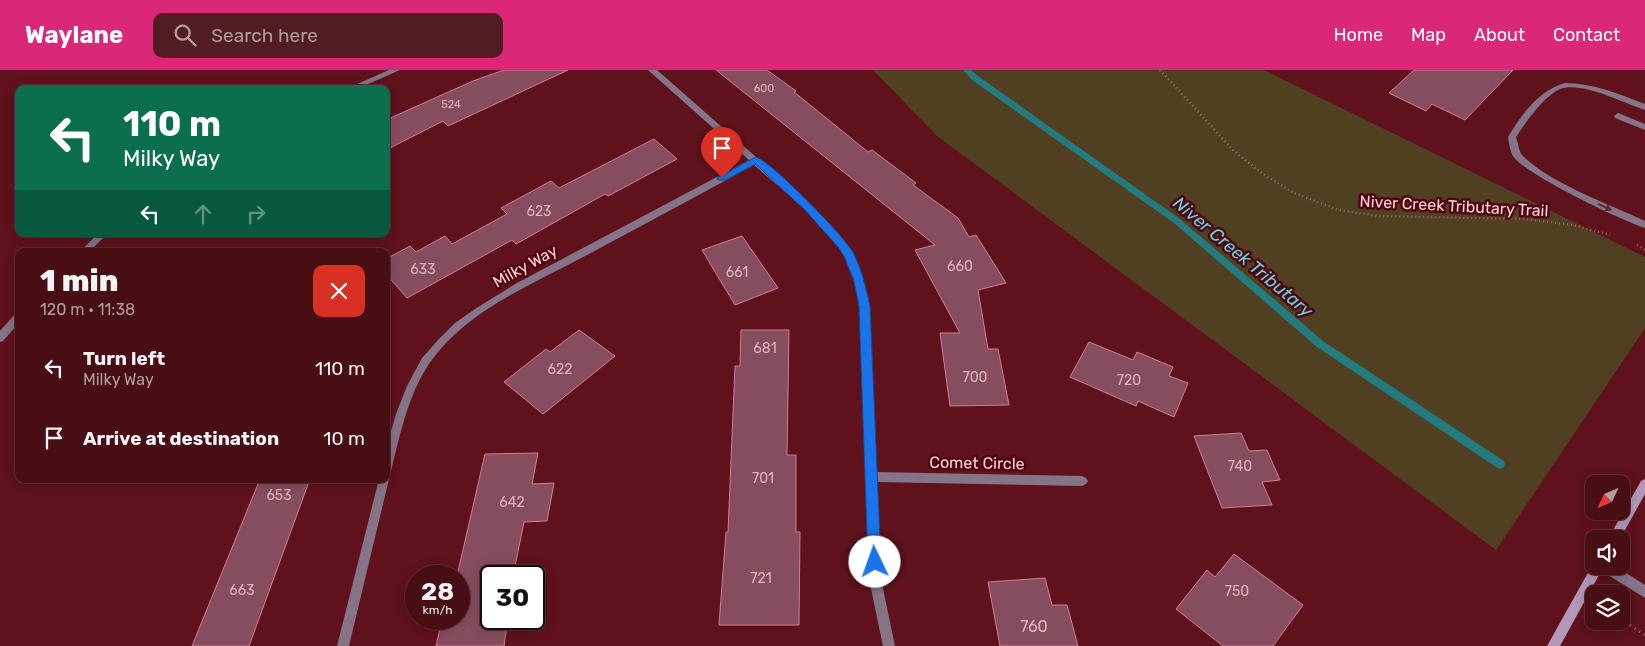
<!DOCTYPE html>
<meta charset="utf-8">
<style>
:root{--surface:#470e14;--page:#511c22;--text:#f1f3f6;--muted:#b09ca0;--line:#5f2e34;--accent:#db2777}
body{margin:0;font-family:Rubik,sans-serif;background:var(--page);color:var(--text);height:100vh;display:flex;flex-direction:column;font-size:19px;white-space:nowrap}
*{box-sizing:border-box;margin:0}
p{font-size:16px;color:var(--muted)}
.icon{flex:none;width:28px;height:28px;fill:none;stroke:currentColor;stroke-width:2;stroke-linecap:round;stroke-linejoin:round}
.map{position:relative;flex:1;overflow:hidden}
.side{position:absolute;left:15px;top:178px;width:375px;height:235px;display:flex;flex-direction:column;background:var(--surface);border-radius:10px;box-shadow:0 2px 12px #0003,0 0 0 1px var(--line)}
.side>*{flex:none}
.top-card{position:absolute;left:15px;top:15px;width:375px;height:152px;border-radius:10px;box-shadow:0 2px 12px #0003,0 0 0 1px var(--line);background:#0b6e4f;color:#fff;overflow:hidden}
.needle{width:32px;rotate:226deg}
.fabs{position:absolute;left:1585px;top:405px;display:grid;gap:10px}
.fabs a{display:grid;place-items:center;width:45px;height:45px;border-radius:10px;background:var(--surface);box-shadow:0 2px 12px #0003,0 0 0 1px var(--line);font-size:25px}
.speed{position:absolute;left:405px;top:495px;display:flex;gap:10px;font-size:25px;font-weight:700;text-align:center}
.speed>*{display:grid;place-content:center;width:65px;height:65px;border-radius:50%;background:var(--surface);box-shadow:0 2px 12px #0003,0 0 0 1px var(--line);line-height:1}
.speed small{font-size:12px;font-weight:400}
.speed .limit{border:2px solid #111;border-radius:8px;background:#fff;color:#111}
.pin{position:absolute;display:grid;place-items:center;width:42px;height:42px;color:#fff;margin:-51px -21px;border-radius:50% 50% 50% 0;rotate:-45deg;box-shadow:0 0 5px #0007}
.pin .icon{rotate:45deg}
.me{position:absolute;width:55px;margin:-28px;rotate:357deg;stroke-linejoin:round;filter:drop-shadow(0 0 4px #0008)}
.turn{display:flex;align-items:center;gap:18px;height:105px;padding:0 25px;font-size:22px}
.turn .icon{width:65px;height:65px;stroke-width:2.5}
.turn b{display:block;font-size:35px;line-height:42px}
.lanes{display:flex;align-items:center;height:48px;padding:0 25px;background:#0003;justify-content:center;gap:25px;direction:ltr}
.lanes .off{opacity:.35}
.round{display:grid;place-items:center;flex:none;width:52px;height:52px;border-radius:10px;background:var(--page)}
.summary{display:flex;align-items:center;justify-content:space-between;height:85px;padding:0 25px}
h1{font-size:30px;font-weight:800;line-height:38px}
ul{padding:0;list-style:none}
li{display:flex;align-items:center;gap:15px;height:70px;padding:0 25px}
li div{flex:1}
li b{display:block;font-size:19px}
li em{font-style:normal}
header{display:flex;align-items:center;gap:30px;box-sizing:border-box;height:70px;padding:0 25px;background:var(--accent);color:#fff}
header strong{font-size:24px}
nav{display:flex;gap:28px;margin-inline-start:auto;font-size:18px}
.search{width:350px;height:45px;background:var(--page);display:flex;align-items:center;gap:12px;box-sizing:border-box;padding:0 18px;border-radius:10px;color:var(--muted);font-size:19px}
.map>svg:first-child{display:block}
</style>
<header>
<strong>Waylane</strong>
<div class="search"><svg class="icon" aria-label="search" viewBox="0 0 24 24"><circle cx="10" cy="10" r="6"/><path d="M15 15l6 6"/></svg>Search here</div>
<nav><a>Home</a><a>Map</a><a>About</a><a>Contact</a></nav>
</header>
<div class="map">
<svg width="1645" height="576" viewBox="0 0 1645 576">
<rect width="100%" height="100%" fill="#5f121b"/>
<path fill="#503f20" d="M 873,0 L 1264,0 L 1645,187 L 1645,258 L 1496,480 L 937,66 Z"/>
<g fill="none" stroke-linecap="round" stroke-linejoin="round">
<path fill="#237b80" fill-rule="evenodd" d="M 963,0 L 971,0 L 978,6 L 1180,149 L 1323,271 L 1504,391 L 1505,394 L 1504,397 L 1500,399 L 1496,397 L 1317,277 L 1174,153 L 972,10 Z"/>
</g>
<path fill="#864d5f" stroke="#d17d97" d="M 504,0 L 568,0 L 448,56 L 443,51 L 386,80 L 386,50 L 473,11 Z
M 716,0 L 767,0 L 796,21 L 794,22 L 868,82 L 872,80 L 916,113 L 913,115 L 958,148 L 969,167 L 976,165 L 1006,213 L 978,220 L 988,279 L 998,279 L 1009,335 L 950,336 L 940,263 L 960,263 L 915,180 L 935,175 Z
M 1414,0 L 1513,0 L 1465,50 L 1432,34 L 1426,41 L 1389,23 Z
M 654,69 L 677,89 L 608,126 L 605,124 L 516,174 L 512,170 L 407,228 L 386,204 L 386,189 L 410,176 L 416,182 L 445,166 L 452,174 L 507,144 L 501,138 L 551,111 L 559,118 Z
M 742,166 L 778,218 L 735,235 L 702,180 Z
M 579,260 L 615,286 L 543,344 L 504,312 L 546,279 L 550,282 Z
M 741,260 L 789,260 L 787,385 L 796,385 L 796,462 L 800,462 L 799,555 L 719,555 L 726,462 L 728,462 L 735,296 L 740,296 Z
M 1089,272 L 1133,290 L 1137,282 L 1173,297 L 1169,306 L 1188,313 L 1174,347 L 1138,331 L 1136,336 L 1070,307 Z
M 1241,363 L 1249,381 L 1267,380 L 1280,410 L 1262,412 L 1272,435 L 1222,438 L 1194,366 Z
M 538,383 L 532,414 L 554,413 L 547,451 L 524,452 L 513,506 L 515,506 L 491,506 L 491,549 L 508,549 L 504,576 L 436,576 L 442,549 L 459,549 L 459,506 L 457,506 L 485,384 Z
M 260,409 L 310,409 L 249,576 L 192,576 Z
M 1234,484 L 1303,535 L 1273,576 L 1223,576 L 1176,539 L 1207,500 L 1215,507 Z
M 1045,508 L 1052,535 L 1067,535 L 1078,576 L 1000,576 L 988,512 Z"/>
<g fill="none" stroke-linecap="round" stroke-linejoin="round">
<path stroke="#a5696e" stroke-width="2.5" stroke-dasharray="1 3" stroke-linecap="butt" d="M 1160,0 L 1234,81 L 1263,104 L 1294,123 L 1339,140 L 1378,146 L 1526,149 L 1573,155 L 1610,165
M 1637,175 L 1645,180"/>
<path stroke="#a5696e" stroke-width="3" stroke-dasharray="1 4.5" stroke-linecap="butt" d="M 1621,549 L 1645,565"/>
<path fill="#857488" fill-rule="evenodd" d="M 1565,13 C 1593,13 1619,24 1645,34 L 1645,40 C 1623,33 1582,11 1560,19 C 1544,26 1525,53 1516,67 C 1518,73 1519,81 1522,85 C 1547,112 1611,135 1645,151 L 1645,158 C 1622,151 1524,104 1513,86 C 1510,81 1509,73 1508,67 C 1521,45 1539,20 1565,13 Z
M 1618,43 L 1645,54 L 1645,60 L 1615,48 L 1614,46 Z
M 1598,496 L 1615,496 L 1645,515 L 1645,528 L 1600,500 Z"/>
<path fill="#857488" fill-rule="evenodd" d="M 389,0 L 400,0 L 357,19 L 346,19 Z
M 648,0 L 657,0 C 695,33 734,68 771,100 C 799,125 832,150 852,182 C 862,198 866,217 869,236 L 876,402 L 1082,406 L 1086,408 L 1088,411 L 1086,414 L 1082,416 L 877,412 L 881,509 L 895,576 L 883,576 L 869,509 L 859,236 L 855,211 L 845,186 L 839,176 L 806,140 L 754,95 C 699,125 643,155 587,185 C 531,215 467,240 429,294 C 408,325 400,365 391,401 L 387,405 L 389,409 L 349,576 L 337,576 L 379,409 L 386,409 L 386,378 L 396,344 L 407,316 L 422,288 L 438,270 L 455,253 L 475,239 L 517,213 L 749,90 Z
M 98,164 L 107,164 L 90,181 L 80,181 Z
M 19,242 L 19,253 L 3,271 L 0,272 L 0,261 L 16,243 Z"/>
<path fill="#b398b9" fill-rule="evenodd" d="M 1645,409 L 1645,424 L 1620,469 L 1608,469 L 1641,411 Z
M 1594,492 L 1594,496 L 1604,496 L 1560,576 L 1547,576 Z"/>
</g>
<defs><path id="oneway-solid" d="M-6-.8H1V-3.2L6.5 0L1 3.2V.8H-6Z" transform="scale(1.25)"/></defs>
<use fill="#612535" href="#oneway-solid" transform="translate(1605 137) rotate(25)"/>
<path fill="#1a73e8" stroke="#114b97" d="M 756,87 C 772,92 845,167 854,184 C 862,201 866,218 870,236 L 881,492 L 879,496 L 875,498 L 870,496 L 868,492 L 859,236 L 854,211 L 844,186 L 838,177 L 805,140 L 755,94 L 725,110 L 718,110 L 717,108 Z"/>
<g text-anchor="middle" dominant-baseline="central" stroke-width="5" stroke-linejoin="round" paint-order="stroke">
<g font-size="11" fill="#dfb4b8">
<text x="764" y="18">600</text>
<text x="451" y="34">524</text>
</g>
<g font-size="14" fill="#dfb4b8">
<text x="539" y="141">623</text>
<text x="960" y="196">660</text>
<text x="423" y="199">633</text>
<text x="737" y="202">661</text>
<text x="765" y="278">681</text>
<text x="560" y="299">622</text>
<text x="975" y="307">700</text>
<text x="1129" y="310">720</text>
<text x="1240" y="396">740</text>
<text x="763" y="408">701</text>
<text x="279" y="425">653</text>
<text x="512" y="432">642</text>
<text x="761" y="508">721</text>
<text x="242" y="520">663</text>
<text x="1237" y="521">750</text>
</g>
<g font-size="16" fill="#fdd6d5" stroke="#520311">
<text transform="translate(1454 136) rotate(3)">Niver Creek Tributary Trail</text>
<text transform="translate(525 196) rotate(-29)">Milky Way</text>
<text transform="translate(977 393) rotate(1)">Comet Circle</text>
</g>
<g font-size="16" fill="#dfb4b8">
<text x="1034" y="556">760</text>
</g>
<g font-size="18" font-style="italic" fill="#5cd9e0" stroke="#520311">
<text transform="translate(1243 187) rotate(40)">Niver Creek Tributary</text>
</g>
</g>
</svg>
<div class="fabs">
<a><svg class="needle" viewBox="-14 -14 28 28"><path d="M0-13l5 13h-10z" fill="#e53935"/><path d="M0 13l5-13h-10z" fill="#b09ca0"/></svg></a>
<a><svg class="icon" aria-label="sound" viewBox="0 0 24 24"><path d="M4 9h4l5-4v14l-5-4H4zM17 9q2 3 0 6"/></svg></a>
<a><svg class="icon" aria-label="layers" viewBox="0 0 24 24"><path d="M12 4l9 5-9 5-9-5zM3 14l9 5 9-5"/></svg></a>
</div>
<div class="speed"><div>28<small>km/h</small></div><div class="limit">30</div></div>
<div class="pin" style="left:722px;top:108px;background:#d93025"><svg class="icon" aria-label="arrive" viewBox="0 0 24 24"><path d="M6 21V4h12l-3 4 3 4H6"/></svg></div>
<svg class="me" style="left:875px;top:492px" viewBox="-20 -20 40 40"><circle r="19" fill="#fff"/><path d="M0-13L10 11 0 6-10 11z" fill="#1a73e8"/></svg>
<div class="top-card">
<div class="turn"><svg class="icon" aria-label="left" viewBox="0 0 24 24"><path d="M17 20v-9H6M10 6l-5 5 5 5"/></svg><div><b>110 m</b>Milky Way</div></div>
<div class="lanes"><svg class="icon" aria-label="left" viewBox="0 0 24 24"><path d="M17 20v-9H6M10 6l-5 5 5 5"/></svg><svg class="icon off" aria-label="ahead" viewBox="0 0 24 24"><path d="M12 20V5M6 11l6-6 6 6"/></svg><svg class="icon off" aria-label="right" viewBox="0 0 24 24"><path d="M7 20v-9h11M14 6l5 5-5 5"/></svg></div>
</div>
<section class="side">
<div class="summary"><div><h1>1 min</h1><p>120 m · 11:38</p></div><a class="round" style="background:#d93025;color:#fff"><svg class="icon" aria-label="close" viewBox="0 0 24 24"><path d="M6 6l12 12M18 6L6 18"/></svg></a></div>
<ul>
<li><svg class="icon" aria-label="left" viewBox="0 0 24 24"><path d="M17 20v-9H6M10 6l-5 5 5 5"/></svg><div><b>Turn left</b><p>Milky Way</p></div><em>110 m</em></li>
<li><svg class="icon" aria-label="arrive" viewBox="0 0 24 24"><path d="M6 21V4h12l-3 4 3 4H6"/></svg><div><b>Arrive at destination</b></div><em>10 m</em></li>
</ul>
</section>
</div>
